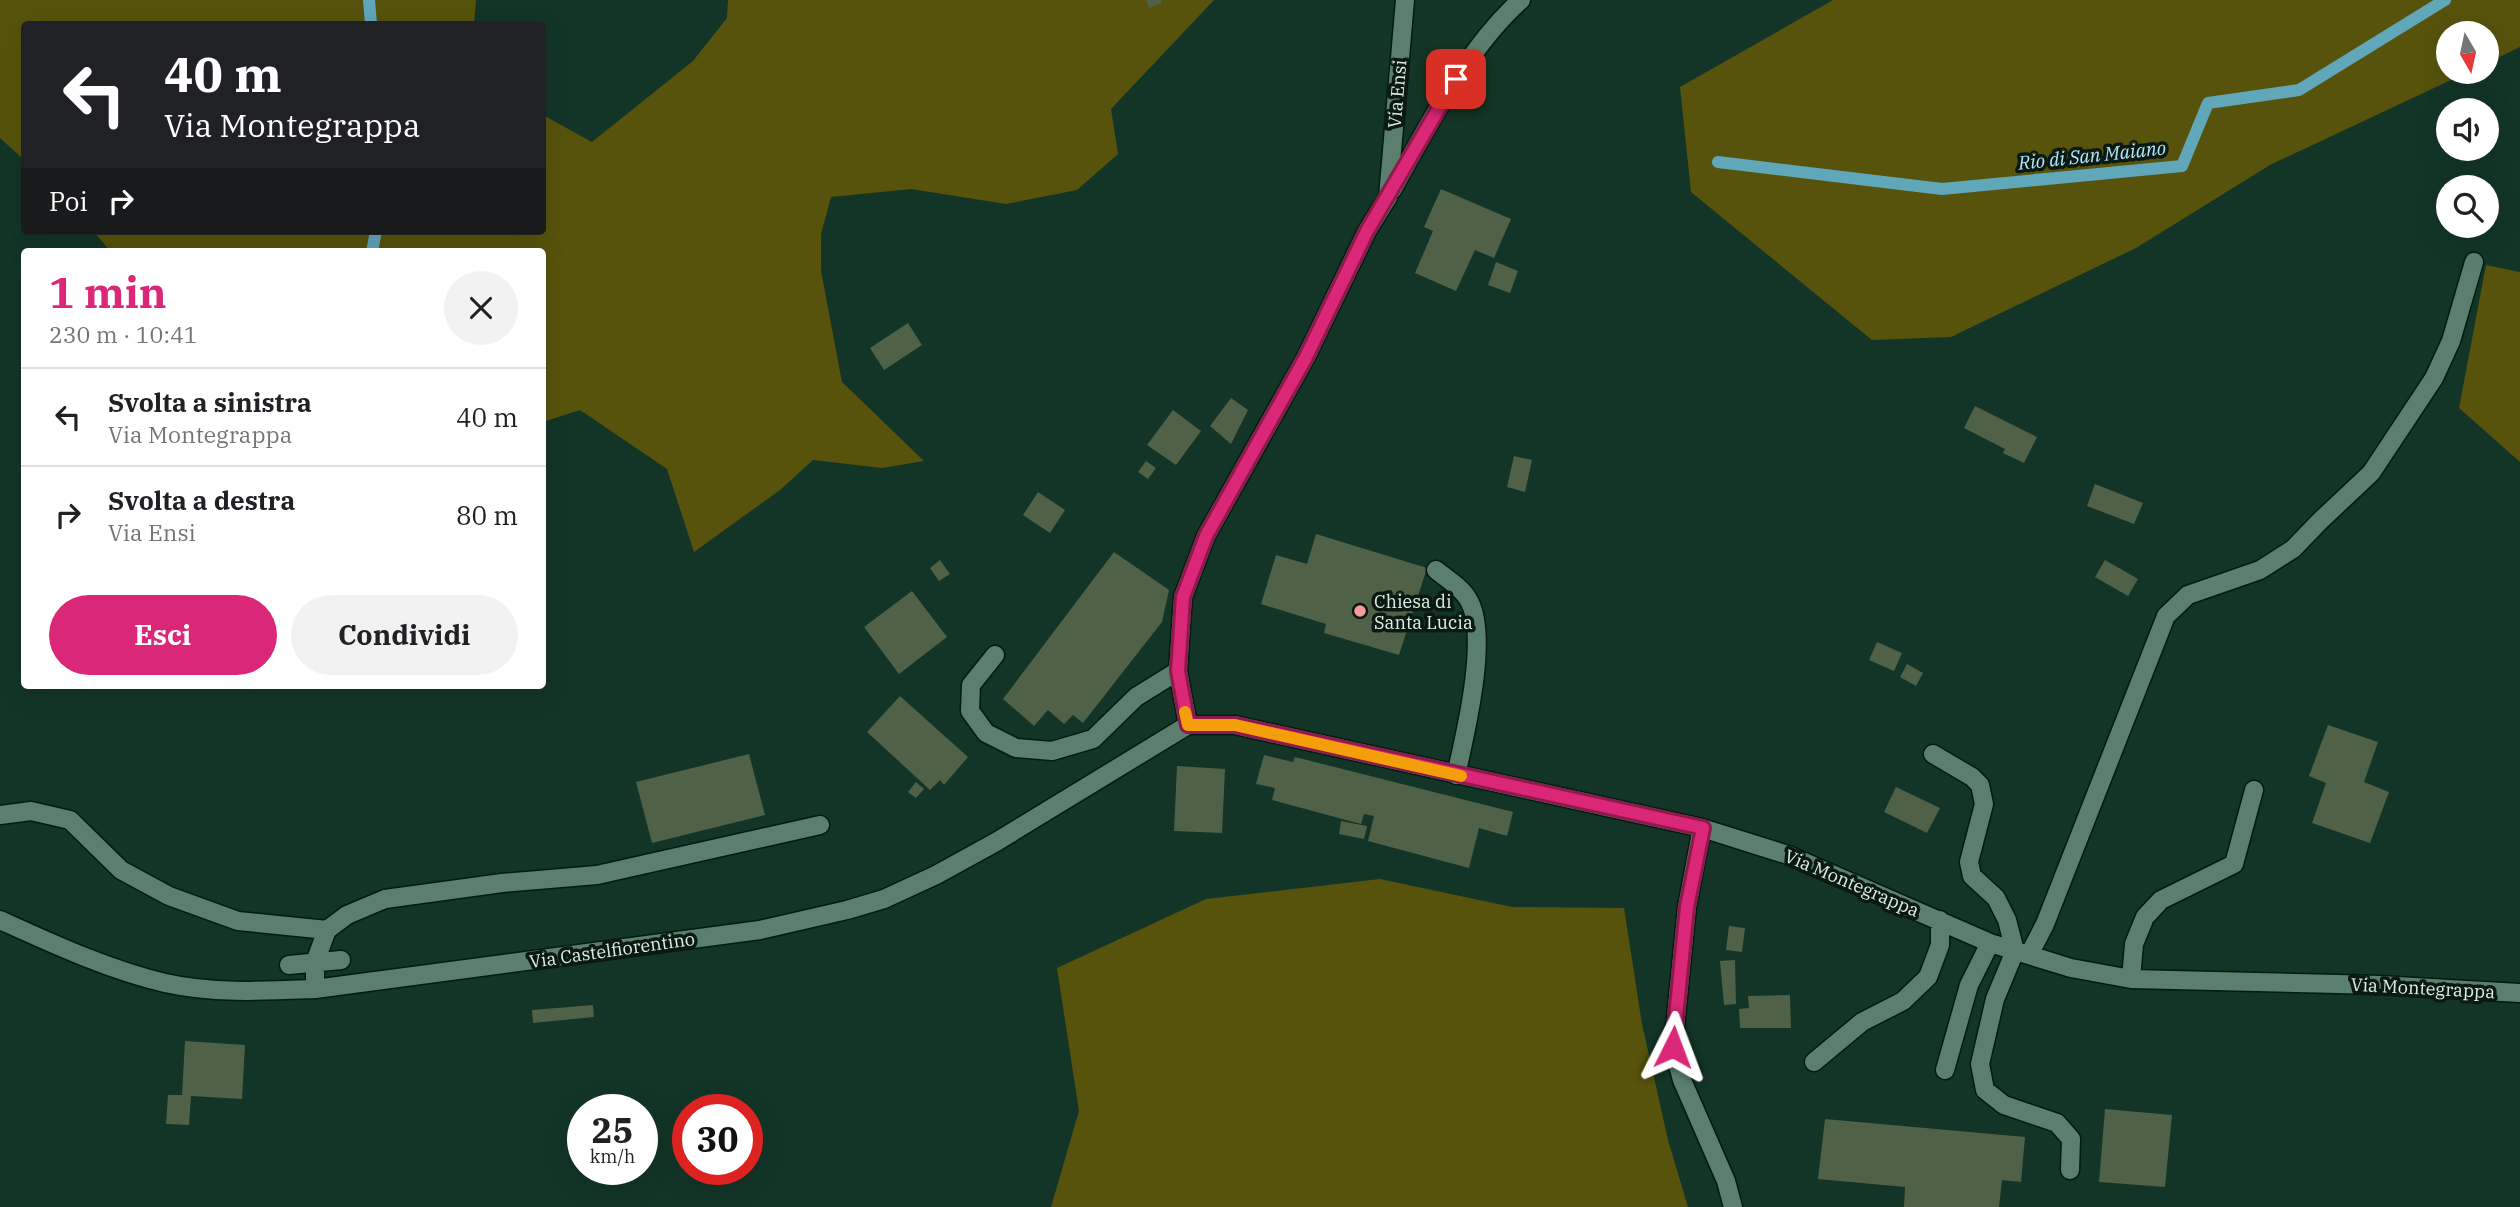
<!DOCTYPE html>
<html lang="it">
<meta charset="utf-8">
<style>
:root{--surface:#fff;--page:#f2f2f2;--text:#202124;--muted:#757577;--line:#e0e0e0;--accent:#db2777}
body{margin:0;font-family:"IBM Plex Serif",serif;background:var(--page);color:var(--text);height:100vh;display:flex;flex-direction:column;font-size:26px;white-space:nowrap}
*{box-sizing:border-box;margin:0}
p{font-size:23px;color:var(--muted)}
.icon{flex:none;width:38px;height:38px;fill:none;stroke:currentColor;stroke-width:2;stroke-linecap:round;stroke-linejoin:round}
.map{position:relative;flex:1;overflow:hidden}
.details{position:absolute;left:21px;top:248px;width:525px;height:441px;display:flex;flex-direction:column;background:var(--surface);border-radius:7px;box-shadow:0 7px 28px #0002}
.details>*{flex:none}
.banner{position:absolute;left:21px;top:21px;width:525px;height:214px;border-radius:7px;box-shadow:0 7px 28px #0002;background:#202124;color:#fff;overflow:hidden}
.needle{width:46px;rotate:171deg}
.tools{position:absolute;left:2436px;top:21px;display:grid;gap:14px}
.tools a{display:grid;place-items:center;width:63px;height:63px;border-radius:50%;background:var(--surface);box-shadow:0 7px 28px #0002;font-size:35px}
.speed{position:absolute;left:567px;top:1094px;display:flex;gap:14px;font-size:35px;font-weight:700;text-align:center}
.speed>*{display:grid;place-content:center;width:91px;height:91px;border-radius:50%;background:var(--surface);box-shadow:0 7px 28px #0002;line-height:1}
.speed small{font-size:18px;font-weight:400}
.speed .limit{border:10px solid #d22;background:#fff;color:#111}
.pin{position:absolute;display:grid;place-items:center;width:60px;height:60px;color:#fff;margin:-30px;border-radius:14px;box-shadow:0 4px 10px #0006}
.me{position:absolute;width:77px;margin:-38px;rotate:3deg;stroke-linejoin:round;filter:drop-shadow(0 0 5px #0008)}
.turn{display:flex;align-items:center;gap:24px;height:147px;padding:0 28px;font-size:32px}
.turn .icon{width:91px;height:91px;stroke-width:2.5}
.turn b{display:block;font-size:49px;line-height:60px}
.then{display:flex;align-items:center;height:66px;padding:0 28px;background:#0003;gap:14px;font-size:26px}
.round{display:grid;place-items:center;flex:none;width:74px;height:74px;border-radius:37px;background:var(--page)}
.summary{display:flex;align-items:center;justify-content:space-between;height:119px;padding:0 28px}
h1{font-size:42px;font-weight:700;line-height:52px;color:var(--accent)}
.action{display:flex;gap:14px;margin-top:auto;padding:14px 28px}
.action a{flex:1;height:80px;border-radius:42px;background:var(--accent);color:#fff;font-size:28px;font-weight:700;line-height:80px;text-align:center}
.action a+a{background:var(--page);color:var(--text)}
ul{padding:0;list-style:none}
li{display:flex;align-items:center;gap:21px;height:98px;padding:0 28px;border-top:2px solid var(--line)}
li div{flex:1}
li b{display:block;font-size:26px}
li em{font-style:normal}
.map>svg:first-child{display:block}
</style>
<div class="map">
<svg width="2520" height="1207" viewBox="0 0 2520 1207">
<rect width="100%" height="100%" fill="#123527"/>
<path fill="#57530d" d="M 0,0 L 476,0 L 474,24 L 24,24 L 24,160 L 0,138 Z
M 728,0 L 1214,0 L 1111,109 L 1118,154 L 1077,190 L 1006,204 L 911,189 L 831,197 L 821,234 L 821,271 L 842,382 L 924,461 L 882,468 L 813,460 L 780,490 L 694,552 L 667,469 L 580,410 L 543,422 L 542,252 L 111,252 L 93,231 L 542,231 L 543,115 L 592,142 L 693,61 L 727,18 Z
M 1833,0 L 2520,0 L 2520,47 L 2487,63 L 2487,33 L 2448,33 L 2448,72 L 2468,72 L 2270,165 L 2136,248 L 1951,337 L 1872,340 L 1691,192 L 1680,87 Z
M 2486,265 L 2520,272 L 2520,462 L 2459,408 Z
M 1380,879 L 1512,907 L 1624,908 L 1642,1024 L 1668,1140 L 1688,1207 L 1051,1207 L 1079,1111 L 1057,968 L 1206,899 Z"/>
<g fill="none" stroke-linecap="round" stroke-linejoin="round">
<path stroke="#60a7b9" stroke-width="12" d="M 369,0 L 371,24
M 1718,162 L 1942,189 L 2182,166 L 2208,103 L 2299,90 L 2445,0
M 372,252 L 376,231"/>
</g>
<path fill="#4f6146" d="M 1146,0 L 1161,0 L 1162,3 L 1149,8 Z
M 1441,189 L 1511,219 L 1494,258 L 1475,250 L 1456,291 L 1415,273 L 1433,231 L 1424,227 Z
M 1496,262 L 1518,271 L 1510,293 L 1488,285 Z
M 908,323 L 922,345 L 884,370 L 870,348 Z
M 1231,398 L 1248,410 L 1231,444 L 1210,426 Z
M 1975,406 L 2037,437 L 2024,463 L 2003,453 L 2005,449 L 1964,428 Z
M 1173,410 L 1201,431 L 1176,465 L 1147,445 Z
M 1514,456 L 1532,460 L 1525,492 L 1507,487 Z
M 1146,461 L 1156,468 L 1148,479 L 1138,472 Z
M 2095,484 L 2143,503 L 2134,524 L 2087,506 Z
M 1038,492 L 1065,510 L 1050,533 L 1023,515 Z
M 1316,534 L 1427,568 L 1399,655 L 1324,633 L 1326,624 L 1261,604 L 1276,555 L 1307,564 Z
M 1114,552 L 1169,590 L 1162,622 L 1083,723 L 1073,715 L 1064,724 L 1048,710 L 1034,726 L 1003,699 Z
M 940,560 L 950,574 L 939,581 L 930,568 Z
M 2105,560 L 2138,579 L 2128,596 L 2095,577 Z
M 912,591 L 947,637 L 899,674 L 864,627 Z
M 1877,642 L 1902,653 L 1894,671 L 1869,660 Z
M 1907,664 L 1923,673 L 1916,686 L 1900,677 Z
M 900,696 L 968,757 L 944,785 L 940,780 L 930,790 L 867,732 Z
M 2328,725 L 2378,742 L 2364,782 L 2389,792 L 2370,843 L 2312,823 L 2326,783 L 2309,776 Z
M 749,754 L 765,815 L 652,843 L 636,782 Z
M 1264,755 L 1293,762 L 1295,757 L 1513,812 L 1507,836 L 1479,828 L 1469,868 L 1368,841 L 1374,816 L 1364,814 L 1361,824 L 1272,800 L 1275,788 L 1256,784 Z
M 1177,766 L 1225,769 L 1222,833 L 1174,831 Z
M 916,782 L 924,789 L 916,798 L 908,792 Z
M 1896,787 L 1940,808 L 1927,833 L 1884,812 Z
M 1341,821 L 1367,826 L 1364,839 L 1339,834 Z
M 1729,926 L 1745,928 L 1742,952 L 1726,950 Z
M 1735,960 L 1736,1004 L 1724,1005 L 1720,961 Z
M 1790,995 L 1791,1028 L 1740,1028 L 1739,1009 L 1749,1008 L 1748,996 Z
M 593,1005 L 594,1017 L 533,1023 L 532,1010 Z
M 185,1041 L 245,1045 L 242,1099 L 191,1096 L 189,1125 L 166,1124 L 168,1095 L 182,1095 Z
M 2105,1109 L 2172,1115 L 2165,1187 L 2099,1182 Z
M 1825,1119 L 2025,1137 L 2021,1182 L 2002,1180 L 1999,1207 L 1904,1207 L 1905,1187 L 1818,1179 Z"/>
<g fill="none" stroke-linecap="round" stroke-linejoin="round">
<g stroke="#021b11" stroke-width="21">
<path id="minor" d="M 1392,190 C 1428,127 1466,49 1521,0
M 1436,570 C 1446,578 1462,588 1468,599 C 1490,634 1465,735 1456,775
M 995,655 L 971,685 L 970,711 L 986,733 L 1016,748 L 1052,751 L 1093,739 L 1136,697 L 1178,671
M 1188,725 L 1235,725 L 1702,828 L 1788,855 L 1990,943 L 2071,968 L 2131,979 L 2379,985 L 2520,993
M 1188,725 L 1178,671 L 1183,597 L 1206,536 L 1306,357 L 1367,231 L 1388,197 L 1405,0
M 1933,754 L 1972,777 L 1980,785 L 1984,804 L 1969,862 L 1972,876 L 1996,898 L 2007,920 L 2015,951 L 1995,999 L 1980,1064 L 1985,1090 L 2004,1105 L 2057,1123 L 2071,1139 L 2070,1170
M 0,815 L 31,811 L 70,820 L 121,870 L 169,896 L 238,921 L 327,930
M 1702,828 L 1687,907 L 1673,1047 L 1682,1080 L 1726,1181 L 1733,1207
M 0,920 C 53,944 109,970 165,983 C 214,994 266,991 315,989 L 760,930 L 847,910 L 884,899 L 936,875 L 996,842 L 1188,725
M 2029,955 L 2045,924 L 2166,616 L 2188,595 L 2260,570 L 2293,549 L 2320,521 L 2371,473 L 2434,378 L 2451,341 L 2474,262
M 289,965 L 341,960
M 2131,979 L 2134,944 L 2145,917 L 2161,900 L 2234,864 L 2254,790
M 315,989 L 315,962 L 327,930 L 347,915 L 385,899 L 502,883 L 597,875 L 820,825
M 1814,1062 L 1862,1022 L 1903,1001 L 1928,977 L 1940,945 L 1940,920
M 1945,1070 L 1969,985 L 1990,943"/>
</g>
<use href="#minor" stroke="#5b7f6e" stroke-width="18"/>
</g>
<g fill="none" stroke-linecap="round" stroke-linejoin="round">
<g stroke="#8e194d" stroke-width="18">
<path id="route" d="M 1456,79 L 1367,231 L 1306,357 L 1206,536 L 1183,597 L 1178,671 L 1188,725 L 1235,725 L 1703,828 L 1687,907 L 1673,1047"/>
</g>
<use href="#route" stroke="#db2777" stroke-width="12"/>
<path stroke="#f59e0b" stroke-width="12" d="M 1185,712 L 1188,725 L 1235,725 L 1461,776"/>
</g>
<circle fill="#f59b9d" stroke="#0b1913" stroke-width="2.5" cx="1360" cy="611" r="7"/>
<g text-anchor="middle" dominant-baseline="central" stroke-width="7" stroke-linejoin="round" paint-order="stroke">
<g font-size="18" fill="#ddf0e6" stroke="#0b1913">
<text transform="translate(1397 94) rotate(-85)">Via Ensi</text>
<text transform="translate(1852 883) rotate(23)">Via Montegrappa</text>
<text transform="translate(612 950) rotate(-8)">Via Castelfiorentino</text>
<text transform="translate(2423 988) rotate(3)">Via Montegrappa</text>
</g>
<g font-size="18" fill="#ddf0e6" stroke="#0b1913" text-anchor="start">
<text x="1374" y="601">Chiesa di<tspan x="1374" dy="21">Santa Lucia</tspan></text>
</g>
<g font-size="19" font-style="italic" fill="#b4e9fd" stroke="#0b1913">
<text transform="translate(2092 155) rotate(-6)">Rio di San Maiano</text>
</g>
</g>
</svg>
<div class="tools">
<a><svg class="needle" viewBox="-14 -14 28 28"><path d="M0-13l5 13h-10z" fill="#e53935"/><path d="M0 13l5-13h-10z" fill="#757577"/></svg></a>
<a><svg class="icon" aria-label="sound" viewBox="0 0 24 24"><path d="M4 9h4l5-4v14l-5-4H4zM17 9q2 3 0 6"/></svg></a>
<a><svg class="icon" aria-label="search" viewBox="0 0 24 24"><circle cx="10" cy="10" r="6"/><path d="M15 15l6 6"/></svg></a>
</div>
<div class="speed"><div>25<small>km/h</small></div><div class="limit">30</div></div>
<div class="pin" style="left:1456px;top:79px;background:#d93025"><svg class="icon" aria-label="arrive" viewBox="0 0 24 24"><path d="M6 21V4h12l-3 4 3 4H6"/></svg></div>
<svg class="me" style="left:1673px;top:1047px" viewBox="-20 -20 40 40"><path d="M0-17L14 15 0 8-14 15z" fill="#db2777" stroke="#fff" stroke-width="4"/></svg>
<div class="banner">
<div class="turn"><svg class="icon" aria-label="left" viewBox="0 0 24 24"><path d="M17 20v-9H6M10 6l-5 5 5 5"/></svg><div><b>40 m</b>Via Montegrappa</div></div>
<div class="then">Poi<svg class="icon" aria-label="right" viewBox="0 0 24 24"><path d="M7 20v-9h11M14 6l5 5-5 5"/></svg></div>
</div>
<section class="details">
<div class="summary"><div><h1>1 min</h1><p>230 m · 10:41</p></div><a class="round"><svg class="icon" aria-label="close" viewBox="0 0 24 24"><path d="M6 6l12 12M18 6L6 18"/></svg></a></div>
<ul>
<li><svg class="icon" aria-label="left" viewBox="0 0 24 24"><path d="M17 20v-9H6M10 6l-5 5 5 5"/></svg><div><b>Svolta a sinistra</b><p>Via Montegrappa</p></div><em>40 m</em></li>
<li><svg class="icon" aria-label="right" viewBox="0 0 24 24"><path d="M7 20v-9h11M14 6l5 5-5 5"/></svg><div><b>Svolta a destra</b><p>Via Ensi</p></div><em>80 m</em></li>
</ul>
<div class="action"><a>Esci</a><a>Condividi</a></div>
</section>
</div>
